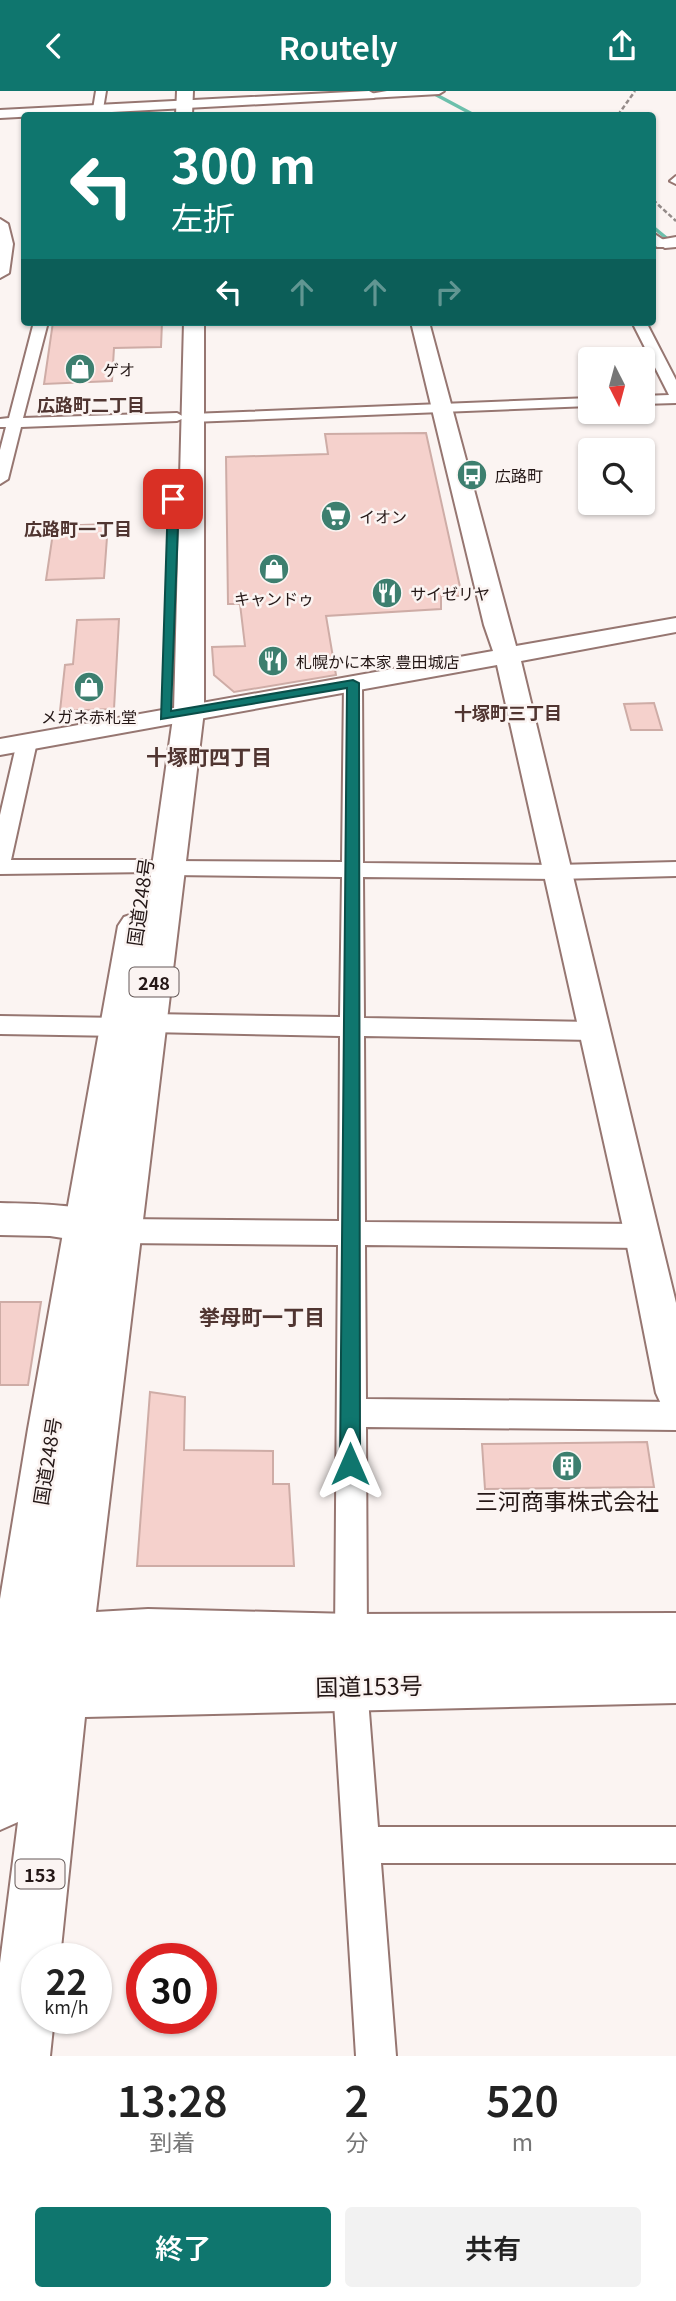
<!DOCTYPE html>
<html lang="ja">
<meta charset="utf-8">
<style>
:root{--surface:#fff;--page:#f2f2f2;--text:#222;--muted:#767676;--accent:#0f766e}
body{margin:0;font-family:Georgia,"Noto Sans JP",serif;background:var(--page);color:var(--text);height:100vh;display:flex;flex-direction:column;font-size:26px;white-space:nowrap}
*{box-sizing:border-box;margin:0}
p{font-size:23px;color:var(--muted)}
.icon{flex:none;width:38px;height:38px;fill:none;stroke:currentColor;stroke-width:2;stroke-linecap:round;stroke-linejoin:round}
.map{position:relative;height:1965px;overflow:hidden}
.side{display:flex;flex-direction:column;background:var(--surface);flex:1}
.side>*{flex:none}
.top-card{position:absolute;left:21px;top:21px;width:635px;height:214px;border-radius:7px;box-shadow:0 2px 5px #0004;background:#0f766e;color:#fff;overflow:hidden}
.needle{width:46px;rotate:174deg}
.controls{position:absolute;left:578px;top:256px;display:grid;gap:14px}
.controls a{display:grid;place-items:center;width:77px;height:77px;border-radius:7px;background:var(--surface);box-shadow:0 2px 5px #0004;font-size:35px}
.speed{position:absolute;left:21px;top:1852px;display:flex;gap:14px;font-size:35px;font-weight:700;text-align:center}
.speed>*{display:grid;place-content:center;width:91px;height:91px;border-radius:50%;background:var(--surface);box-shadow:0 2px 5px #0004;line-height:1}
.speed small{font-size:18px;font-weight:400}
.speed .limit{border:10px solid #d22;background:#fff;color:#111}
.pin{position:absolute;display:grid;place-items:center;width:60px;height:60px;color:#fff;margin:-30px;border-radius:14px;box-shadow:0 4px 10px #0006}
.me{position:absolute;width:77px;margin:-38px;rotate:0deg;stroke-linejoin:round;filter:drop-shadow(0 0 5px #0008)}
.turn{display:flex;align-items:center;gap:24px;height:147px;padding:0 35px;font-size:32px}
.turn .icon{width:91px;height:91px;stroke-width:2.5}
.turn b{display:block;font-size:49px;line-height:60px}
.lanes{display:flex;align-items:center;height:66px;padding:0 35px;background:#0003;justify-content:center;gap:35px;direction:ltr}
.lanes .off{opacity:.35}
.eta{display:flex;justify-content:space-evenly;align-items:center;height:119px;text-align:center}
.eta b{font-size:42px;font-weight:600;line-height:49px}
.button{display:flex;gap:14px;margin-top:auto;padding:14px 35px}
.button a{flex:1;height:80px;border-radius:7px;background:var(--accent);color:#fff;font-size:28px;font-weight:600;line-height:80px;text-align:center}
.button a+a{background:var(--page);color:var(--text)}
header{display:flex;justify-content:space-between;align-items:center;height:91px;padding:0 35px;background:var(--accent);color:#fff;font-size:32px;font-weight:600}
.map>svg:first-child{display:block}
</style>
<header><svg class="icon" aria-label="back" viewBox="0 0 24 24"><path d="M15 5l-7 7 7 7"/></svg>Routely<svg class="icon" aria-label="share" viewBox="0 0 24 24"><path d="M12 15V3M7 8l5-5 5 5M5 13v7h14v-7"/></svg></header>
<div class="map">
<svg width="676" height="1965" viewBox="0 0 676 1965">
<rect width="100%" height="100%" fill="#fbf4f2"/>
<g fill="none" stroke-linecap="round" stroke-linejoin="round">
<path stroke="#6cc0ac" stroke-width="3.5" d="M 429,0 L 474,24
M 653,136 L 676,155"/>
</g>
<path fill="#f5d1cc" stroke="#ceaca6" stroke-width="2" d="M 53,231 L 162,231 L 161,256 L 114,257 L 112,290 L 44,293 Z
M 426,342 L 462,505 L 441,505 L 441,518 L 326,525 L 336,584 L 234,601 L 214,584 L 212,556 L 245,555 L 240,513 L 228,513 L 226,366 L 328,363 L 325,343 Z
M 108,433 L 104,487 L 46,489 L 54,435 Z
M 119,528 L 114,618 L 60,620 L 65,574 L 73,573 L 77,529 Z
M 654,612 L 662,639 L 631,639 L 624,613 Z
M 0,1211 L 41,1211 L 28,1294 L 0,1294 Z
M 150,1301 L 185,1306 L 184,1359 L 273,1360 L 273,1393 L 289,1393 L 294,1475 L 137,1475 Z
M 647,1351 L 654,1396 L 485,1398 L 482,1353 Z"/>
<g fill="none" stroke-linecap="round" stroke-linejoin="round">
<g stroke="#967671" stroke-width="4">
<path id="street" d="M 96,0 L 106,0 L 102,24 L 92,24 Z
M 387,0 L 444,0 L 439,3 L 369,7 L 364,4 Z
M 676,85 L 676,93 L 670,90 Z
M 653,142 L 665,150 L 665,156 L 657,156 L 653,152 Z
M 34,231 L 48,231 L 23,327 L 177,322 L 184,326 L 191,323 L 590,307 L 590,315 L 191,331 L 184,327 L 177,330 L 21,336 L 8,388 L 0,393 L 0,359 L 6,336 L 0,336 L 0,328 L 9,327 Z
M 632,231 L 646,231 L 676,289 L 676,312 L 642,313 L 642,305 L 669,304 Z
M 353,586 L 362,592 L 363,772 L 557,774 L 676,771 L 676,785 L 557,788 L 363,786 L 364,927 L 593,931 L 601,934 L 605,940 L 601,946 L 593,949 L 364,945 L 365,1131 L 643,1133 L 653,1137 L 656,1145 L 653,1153 L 643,1157 L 365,1154 L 366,1308 L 676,1311 L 676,1339 L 366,1336 L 367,1549 L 363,1561 L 351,1565 L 339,1561 L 335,1549 L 338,1154 L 121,1152 L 112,1148 L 108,1140 L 112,1132 L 121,1128 L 339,1130 L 340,945 L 149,941 L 141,938 L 137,932 L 141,926 L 149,923 L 340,926 L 342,786 L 170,784 L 162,782 L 159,777 L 162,772 L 170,770 L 342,771 L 344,592 Z
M 27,645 L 34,647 L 37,651 L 11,769 L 144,769 L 152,771 L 155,776 L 152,781 L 0,783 L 0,724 L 17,651 L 20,647 Z
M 0,925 L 121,927 L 129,930 L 133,936 L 129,942 L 121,945 L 0,943 Z
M 350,1578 L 362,1583 L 367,1595 L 378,1736 L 676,1736 L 676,1772 L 381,1772 L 396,1965 L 356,1965 L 333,1595 L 338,1583 Z"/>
</g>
<g stroke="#967671" stroke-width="4">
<path id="secondary" d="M 369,0 L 376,4 L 374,7 L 0,27 L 0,19 Z
M 0,128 L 8,133 L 13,153 L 9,182 L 0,187 Z
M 676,146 L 676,156 L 665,157 L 657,152 L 659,149 Z
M 411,231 L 429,231 L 516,555 L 676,527 L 676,541 L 521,570 L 676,1212 L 676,1321 L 662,1315 L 656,1302 L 625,1145 L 497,574 L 0,664 L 0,648 L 493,560 L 484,534 Z
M 0,1112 C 40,1113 83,1113 121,1127 L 126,1138 L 121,1149 L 108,1154 L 50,1145 L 0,1144 Z"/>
</g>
<g stroke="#967671" stroke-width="4">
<path id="highway" d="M 177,0 L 193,0 L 192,24 L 176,24 Z
M 184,231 L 204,231 L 204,620 L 96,1521 L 148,1518 L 351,1523 L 676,1522 L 676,1612 L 85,1626 L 60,1867 L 37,1867 L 37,1927 L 54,1927 L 50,1965 L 0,1965 L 0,1872 L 18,1731 L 0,1739 L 0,1508 L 28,1338 L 118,835 L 124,826 L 136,822 L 145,825 L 174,620 Z"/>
</g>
<use href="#street" fill="#fff" fill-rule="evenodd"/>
<use href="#secondary" fill="#fff" fill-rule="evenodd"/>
<use href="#highway" fill="#fff" fill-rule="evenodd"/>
<path stroke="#948b89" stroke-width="2.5" stroke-dasharray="4.5 2.5" stroke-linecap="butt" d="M 618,24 L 635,0
M 653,109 L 676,130"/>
</g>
<path fill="#0f766e" stroke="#0a4d48" stroke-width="2" d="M 173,405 L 179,408 L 171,620 L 353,589 L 359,592 L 360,1373 L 357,1379 L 350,1382 L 343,1379 L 340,1373 L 347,597 L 161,628 L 168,408 Z"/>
<defs>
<g id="shop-disc" transform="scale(1.575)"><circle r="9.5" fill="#3d7f6f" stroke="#fbf4f2"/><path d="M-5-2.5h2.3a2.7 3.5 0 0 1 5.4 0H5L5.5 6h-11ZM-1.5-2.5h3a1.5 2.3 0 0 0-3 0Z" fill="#fff"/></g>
<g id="bus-disc" transform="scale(1.575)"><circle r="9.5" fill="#3d7f6f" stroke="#fbf4f2"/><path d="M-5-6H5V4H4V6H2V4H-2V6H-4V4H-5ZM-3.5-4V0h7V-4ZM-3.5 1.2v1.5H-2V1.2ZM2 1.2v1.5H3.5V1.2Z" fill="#fff"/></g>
<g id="supermarket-disc" transform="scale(1.575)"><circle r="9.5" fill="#3d7f6f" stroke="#fbf4f2"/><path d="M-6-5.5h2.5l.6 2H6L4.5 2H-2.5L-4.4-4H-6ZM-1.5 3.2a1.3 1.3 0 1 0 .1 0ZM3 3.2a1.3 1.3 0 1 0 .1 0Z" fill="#fff"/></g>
<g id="restaurant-disc" transform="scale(1.575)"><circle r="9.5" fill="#3d7f6f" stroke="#fbf4f2"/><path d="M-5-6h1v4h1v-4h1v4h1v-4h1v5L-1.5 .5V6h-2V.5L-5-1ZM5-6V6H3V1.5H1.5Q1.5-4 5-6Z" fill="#fff"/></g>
<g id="building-disc" transform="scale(1.575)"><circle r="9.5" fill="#3d7f6f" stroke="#fbf4f2"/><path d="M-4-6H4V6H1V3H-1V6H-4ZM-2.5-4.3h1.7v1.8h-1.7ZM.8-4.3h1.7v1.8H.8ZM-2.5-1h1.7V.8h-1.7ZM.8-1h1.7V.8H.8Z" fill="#fff"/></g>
</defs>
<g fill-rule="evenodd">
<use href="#shop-disc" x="80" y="278"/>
<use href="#bus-disc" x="472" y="384"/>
<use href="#supermarket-disc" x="336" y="425"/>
<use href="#shop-disc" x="274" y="478"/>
<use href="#restaurant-disc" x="387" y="502"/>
<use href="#restaurant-disc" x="273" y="570"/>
<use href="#shop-disc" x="89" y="596"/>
<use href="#building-disc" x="567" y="1375"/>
</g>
<g text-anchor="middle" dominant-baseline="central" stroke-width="5" stroke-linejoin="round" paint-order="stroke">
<g font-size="16" fill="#241716" stroke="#fbf4f2" text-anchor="start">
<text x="103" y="278">ゲオ</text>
<text x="495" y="384">広路町</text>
<text x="359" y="425">イオン</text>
<text x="410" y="502">サイゼリヤ</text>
<text x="274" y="507" text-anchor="middle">キャンドゥ</text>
<text x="296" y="570">札幌かに本家 豊田城店</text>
<text x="89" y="625" text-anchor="middle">メガネ赤札堂</text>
</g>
<g font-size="18" font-weight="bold" fill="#503531" stroke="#fbf4f2">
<text x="91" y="313">広路町二丁目</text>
<text x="78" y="437">広路町一丁目</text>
<text x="508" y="621">十塚町三丁目</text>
</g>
<g fill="#fbf4f2" stroke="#645958" stroke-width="2">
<rect x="129.5" y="876.5" width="49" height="29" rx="5"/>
<rect x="15.5" y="1768.5" width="49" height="29" rx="5"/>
</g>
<g font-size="18" font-weight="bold" fill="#241716">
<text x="154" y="891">248</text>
<text x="40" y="1783">153</text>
</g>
<g font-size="19" fill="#241716" stroke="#fbf4f2">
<text transform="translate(139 811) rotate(-82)">国道248号</text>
<text transform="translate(46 1370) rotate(-81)">国道248号</text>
</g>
<g font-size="21" font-weight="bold" fill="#503531" stroke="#fbf4f2">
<text x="209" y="665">十塚町四丁目</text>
<text x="262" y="1225">挙母町一丁目</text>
</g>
<g font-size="23" fill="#241716" stroke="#fbf4f2">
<text x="567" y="1409">三河商事株式会社</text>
</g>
<g font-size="23" fill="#241716" stroke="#fbf4f2">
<text transform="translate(369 1594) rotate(-1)">国道153号</text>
</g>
</g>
</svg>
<div class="controls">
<a><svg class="needle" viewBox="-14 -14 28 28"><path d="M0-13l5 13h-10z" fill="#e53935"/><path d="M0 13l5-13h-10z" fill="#767676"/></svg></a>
<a><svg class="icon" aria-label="search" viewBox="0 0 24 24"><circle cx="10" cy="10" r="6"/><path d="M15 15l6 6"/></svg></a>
</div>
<div class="speed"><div>22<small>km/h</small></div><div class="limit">30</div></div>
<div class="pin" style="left:173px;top:408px;background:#d93025"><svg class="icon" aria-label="arrive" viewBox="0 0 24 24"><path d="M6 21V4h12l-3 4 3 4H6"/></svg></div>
<svg class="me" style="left:350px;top:1373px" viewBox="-20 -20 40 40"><path d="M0-17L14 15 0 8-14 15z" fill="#0f766e" stroke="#fff" stroke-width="4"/></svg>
<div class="top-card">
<div class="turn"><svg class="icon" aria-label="left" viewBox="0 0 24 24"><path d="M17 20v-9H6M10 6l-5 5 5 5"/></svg><div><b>300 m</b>左折</div></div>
<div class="lanes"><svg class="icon" aria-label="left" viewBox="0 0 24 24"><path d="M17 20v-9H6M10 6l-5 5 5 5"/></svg><svg class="icon off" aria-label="ahead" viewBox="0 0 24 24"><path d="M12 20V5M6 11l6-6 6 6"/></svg><svg class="icon off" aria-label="ahead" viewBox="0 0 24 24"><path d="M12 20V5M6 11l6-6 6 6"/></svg><svg class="icon off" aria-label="right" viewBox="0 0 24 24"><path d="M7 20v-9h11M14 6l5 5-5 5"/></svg></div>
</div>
</div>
<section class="side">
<div class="eta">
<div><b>13:28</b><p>到着</p></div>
<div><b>2</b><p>分</p></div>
<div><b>520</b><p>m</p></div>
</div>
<div class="button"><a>終了</a><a>共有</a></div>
</section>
